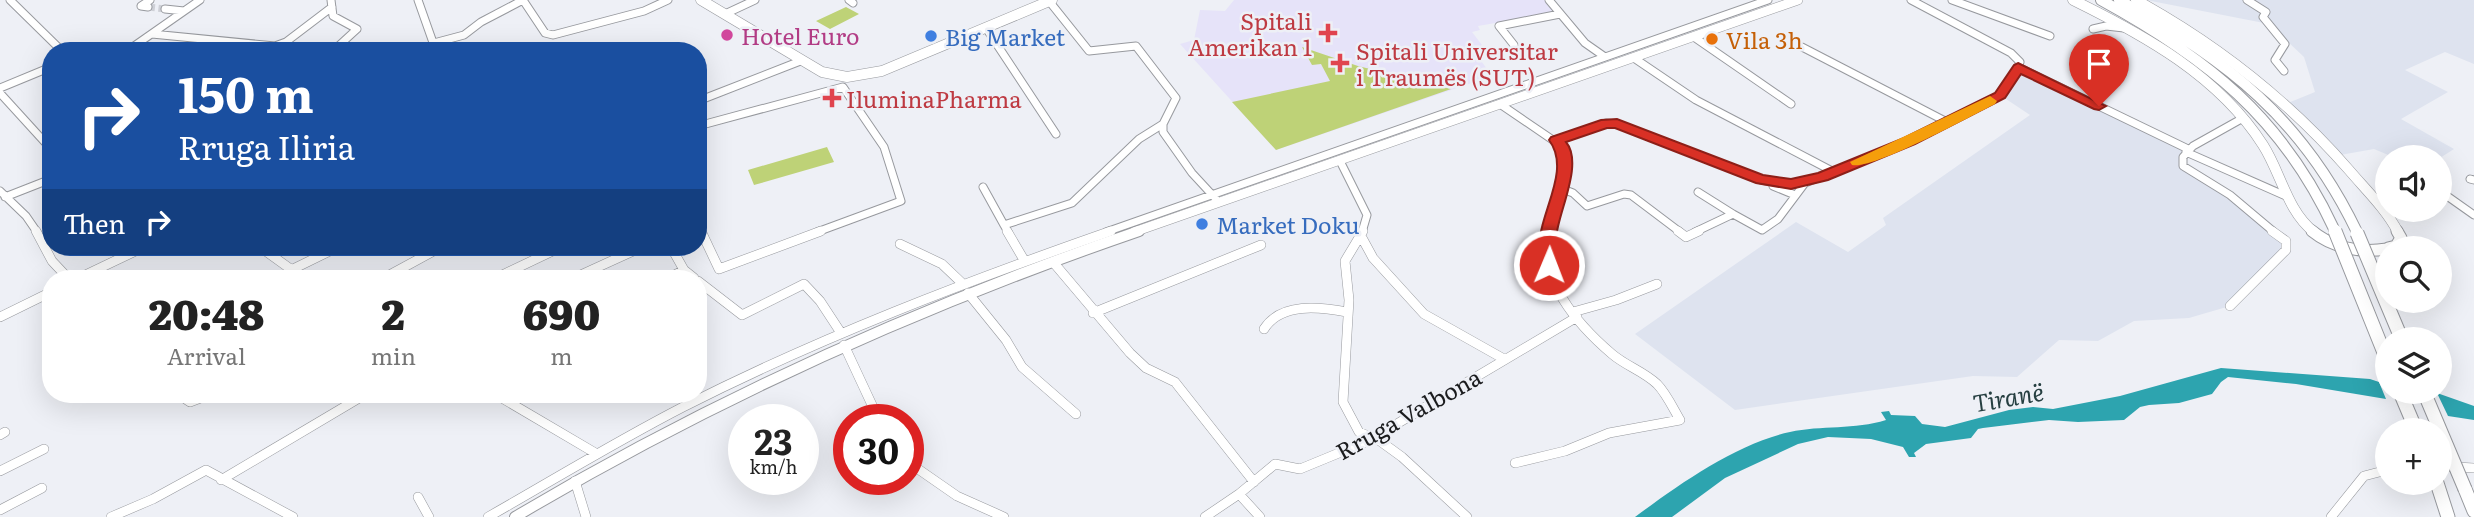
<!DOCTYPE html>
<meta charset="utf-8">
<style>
:root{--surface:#fff;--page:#f6f6f6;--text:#222;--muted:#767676}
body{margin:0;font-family:Literata,serif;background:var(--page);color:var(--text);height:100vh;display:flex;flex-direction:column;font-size:26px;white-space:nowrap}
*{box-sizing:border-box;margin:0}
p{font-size:23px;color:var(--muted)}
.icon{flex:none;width:38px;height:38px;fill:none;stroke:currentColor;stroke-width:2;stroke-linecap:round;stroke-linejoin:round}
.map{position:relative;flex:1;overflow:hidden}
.drawer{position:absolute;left:42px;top:270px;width:665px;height:133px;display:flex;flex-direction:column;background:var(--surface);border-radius:28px;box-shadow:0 7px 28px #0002}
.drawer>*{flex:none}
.top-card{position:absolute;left:42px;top:42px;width:665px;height:214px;border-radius:28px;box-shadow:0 7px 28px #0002;background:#1a4fa0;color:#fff;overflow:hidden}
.buttons{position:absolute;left:2375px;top:145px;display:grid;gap:14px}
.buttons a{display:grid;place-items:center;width:77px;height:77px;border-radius:50%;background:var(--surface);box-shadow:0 7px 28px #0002;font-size:35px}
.speed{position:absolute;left:728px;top:404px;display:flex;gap:14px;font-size:35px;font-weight:700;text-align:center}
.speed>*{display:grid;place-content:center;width:91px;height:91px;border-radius:50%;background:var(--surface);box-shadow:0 7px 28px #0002;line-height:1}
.speed small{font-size:18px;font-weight:400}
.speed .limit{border:10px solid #d22;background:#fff;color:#111}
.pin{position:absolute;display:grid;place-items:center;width:60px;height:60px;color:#fff;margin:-72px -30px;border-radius:50% 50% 50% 0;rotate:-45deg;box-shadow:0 0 7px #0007}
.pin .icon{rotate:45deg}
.me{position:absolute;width:77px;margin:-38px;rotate:1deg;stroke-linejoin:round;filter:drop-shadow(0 0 5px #0008)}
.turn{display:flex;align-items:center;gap:24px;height:147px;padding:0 21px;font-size:32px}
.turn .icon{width:91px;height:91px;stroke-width:2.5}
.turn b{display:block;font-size:49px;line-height:60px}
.then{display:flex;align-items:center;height:66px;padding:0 21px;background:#0003;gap:14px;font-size:26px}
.eta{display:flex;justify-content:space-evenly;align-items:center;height:119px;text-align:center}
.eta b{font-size:42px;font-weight:800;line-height:49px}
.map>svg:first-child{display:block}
</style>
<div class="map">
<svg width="2474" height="517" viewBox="0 0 2474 517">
<rect width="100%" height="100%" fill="#eef0f6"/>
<path fill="#dee3ef" d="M 2146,0 L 2474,0 L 2474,64 L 2445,52 L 2405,70 L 2448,92 L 2401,119 L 2454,149 L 2440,158 L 2393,157 L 2374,149 L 2340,155 L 2288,103 L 2315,92 L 2304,57 L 2269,24 Z
M 2018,67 L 2188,149 L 2183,166 L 2281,236 L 2286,250 L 2230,306 L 2189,318 L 2134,321 L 2098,341 L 2059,340 L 2017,377 L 1973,376 L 1735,410 L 1635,334 L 1796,222 L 1848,252 L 1886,225 L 1883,218 L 2030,115 L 2000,95 Z"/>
<path fill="#e6e3f9" d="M 1234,0 L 1546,0 L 1553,9 L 1548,14 L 1478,26 L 1480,30 L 1472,32 L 1482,45 L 1474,51 L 1492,76 L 1276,150 L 1180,44 L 1194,40 L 1200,10 L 1225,11 Z"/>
<path fill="#bed277" d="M 846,7 L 859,14 L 830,29 L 816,21 Z
M 1302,47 L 1358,66 L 1451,89 L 1276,150 L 1232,102 L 1330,81 L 1321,64 L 1312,65 Z
M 827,147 L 834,162 L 754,185 L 748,170 Z"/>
<path fill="#2da4af" d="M 2221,368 L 2370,379 L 2379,382 L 2386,399 L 2296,384 L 2228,377 L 2221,382 L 2212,394 L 2179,403 L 2149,405 L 2140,407 L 2124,420 L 2078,422 L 2049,420 L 1983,428 L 1978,429 L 1971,438 L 1926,444 L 1914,453 L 1916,457 L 1909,457 L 1903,447 L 1871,439 L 1828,437 L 1798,444 L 1725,478 L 1672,517 L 1635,517 C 1678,485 1737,443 1790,432 C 1821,425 1855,430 1886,420 L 1881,412 L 1889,411 L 1891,415 L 1915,416 L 1922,424 L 1945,427 L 2009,410 L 2033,407 L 2053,409 L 2120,396 Z
M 2437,393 L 2474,406 L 2474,420 L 2448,416 Z"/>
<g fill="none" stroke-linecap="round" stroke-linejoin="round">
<path stroke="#ced0d6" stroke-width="7" stroke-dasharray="7 3.5" stroke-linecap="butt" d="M 148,7 L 165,9"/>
<g stroke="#97999e" stroke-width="9">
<path id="minor-far1" d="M 10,0 L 62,51
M 331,0 L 333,16 L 357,29 L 333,51
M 418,0 L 436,51
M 523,0 L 545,33 L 553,35 L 644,11 L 668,0
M 849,0 L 853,3
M 1549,0 L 1585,43 L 1605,57
M 1911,0 L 2011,53 L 2020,62 L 2018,67
M 1952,0 L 2050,36
M 2247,0 L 2266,12 L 2263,17 L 2285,44 L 2275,60 L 2284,71
M 1049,1 L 1089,51 L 1136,46 L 1176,98 L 1163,124 L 1163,132 L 1192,173 L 1216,199
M 148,7 L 141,6 L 150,0
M 165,9 L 184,11
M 725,14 L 755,0
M 986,28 L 1056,134
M 2093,29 L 2106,26 L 2124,28
M 152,34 L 275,46 L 286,42 L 332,7
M 1694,37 L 1791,104
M 434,43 L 464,35 L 481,22 L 523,0
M 1514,45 L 1499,26 L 1560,14
M 1802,47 L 1947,122
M 127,51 L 200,0
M 1634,58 L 1696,100 L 1834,172
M 2018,67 L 2188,149
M 0,88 L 51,67
M 0,93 L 51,149
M 698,101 L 803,60
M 1500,104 L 1563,147 L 1565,166 L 1548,232
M 2243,118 L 2193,146 L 2183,157 L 2183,166 L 2230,195 L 2274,232
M 698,126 L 843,87 L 884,147 L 901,201 L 817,232
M 1556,140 L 1606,123 L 1617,124 L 1761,180 L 1782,184 L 1805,183 L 1909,141 L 2000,95 L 2018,67
M 2186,152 L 2288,197
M 1340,161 L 1367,215 L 1362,232
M 2470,179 L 2474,180
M 1773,186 L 1795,195
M 983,187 L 1004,225
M 1560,188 L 1573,193 L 1587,206 L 1624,194 L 1631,195 L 1680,232
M 0,191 L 26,216 L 37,232
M 2440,191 L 2474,215
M 1698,192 L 1733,214
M 5,197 L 51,179
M 698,224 L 702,232
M 1008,232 L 1004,225 L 1072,203 L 1139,139 L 1163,124
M 1106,232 L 1768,0
M 1695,232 L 1733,214 L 1762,230 L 1778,219 L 1805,183"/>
</g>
<g stroke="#97999e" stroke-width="10">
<path id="minor" d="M 36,231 L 52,261 L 68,278
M 701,231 L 719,269 L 821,231
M 1007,231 L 1024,260
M 1363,231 L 1345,261 L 1349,300 L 1343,402 L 1359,432 L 1380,441 L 1402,457 L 1467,517
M 1678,231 L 1686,237 L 1699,231
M 1361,236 L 1373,258 L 1424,314 L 1504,359
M 900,244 L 942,264 L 962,283
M 260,247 L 303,278
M 671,247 L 684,270 L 694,278
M 1053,262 L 1130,353 L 1146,368 L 1175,382 L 1254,482
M 291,270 L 338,247
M 79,278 L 144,247
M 384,278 L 441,247
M 496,278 L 561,247
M 574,278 L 642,247
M 669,278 L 684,270
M 698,281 L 742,315 L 804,284 L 820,301 L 841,333
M 968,293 L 1006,340 L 1022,367 L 1076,414
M 2230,306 L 2286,250 L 2286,241 L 2272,231
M 1573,312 L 1616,300 L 1657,284
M 1093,313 L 1261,245
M 0,317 L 51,292
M 1264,329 C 1281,302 1320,307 1347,312
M 844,345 L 879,420
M 178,394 L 190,402 L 211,394
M 495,394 L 597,454
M 0,435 L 5,432
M 908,462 L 957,496 L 1004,517
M 1515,463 L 1565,451 L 1609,433 L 1680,420 C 1673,408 1666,393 1657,384 C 1643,371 1626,366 1612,354 C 1578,325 1537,279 1549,231
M 2440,466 L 2474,468
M 0,471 L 44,449
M 221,480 L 366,394
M 575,481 L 586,517
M 1239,494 L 1260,517
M 418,497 L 429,517
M 0,510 L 42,488
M 111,517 L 153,499 L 206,470 L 293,517
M 488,517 C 553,480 617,441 683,407 C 821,337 965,282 1111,231
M 1205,517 L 1239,494 L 1275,464 L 1300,469 L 1368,441 L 1577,317
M 2331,517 L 2364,476 L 2387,470"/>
</g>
<g stroke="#97999e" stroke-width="10">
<path id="tertiary-far1" d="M 1134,232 L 1798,0"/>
</g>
<g stroke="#97999e" stroke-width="12">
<path id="tertiary" d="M 515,517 C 713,399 921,306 1139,231"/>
</g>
<g stroke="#97999e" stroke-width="11">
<path id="secondary-far1" d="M 701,0 L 822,72 L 847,77 L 882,71 L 1052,0
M 2073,0 C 2144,35 2219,76 2263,145 C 2281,173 2287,211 2314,232
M 2136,0 C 2218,45 2287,99 2349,170 C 2366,190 2386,209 2398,232"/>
</g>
<g stroke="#97999e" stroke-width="13">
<path id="secondary" d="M 2312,231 C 2333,248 2360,253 2387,249
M 2388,248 L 2396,246 L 2401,238 L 2397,231"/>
</g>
<g stroke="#97999e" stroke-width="12">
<path id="trunk-far1" d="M 2101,0 C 2207,58 2282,117 2334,229
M 2119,0 C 2227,60 2303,119 2357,232"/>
</g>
<g stroke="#97999e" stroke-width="15">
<path id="trunk" d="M 2400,392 L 2416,430
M 2437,483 L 2448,517
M 2465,489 L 2474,511"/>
</g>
<use href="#minor-far1" stroke="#fff" stroke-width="7"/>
<use href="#minor" stroke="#fff" stroke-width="9"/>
<use href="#tertiary-far1" stroke="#fff" stroke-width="9"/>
<use href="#tertiary" stroke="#fff" stroke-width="10"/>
<use href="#secondary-far1" stroke="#fff" stroke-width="10"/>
<use href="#secondary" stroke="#fff" stroke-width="11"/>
<use href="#trunk-far1" stroke="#fff" stroke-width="10"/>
<use href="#trunk" stroke="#fff" stroke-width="13"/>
<g stroke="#97999e" stroke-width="12" stroke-linecap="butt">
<path id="trunk-bridge-far1" d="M 2334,229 L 2335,232"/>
</g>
<g stroke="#97999e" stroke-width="15" stroke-linecap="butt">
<path id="trunk-bridge" d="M 2335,231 L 2387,360
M 2357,233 L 2402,340
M 2424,392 L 2465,489"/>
</g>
<use href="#trunk-bridge-far1" stroke="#fff" stroke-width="10"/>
<use href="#trunk-bridge" stroke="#fff" stroke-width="13"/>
</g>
<path fill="#d93025" stroke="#8d1f18" stroke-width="2" d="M 2018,63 L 2106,106 L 2099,110 L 2094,109 L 2021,74 L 2005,98 L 1915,144 L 1828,180 L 1791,189 L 1756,183 L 1615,128 L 1607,128 L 1566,142 C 1584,164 1558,212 1556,238 C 1555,246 1556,256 1557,265 L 1549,271 L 1541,265 C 1541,256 1539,246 1540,237 C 1544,206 1570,168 1549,140 L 1551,137 L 1601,120 L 1617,119 L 1763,175 L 1791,179 L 1818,173 L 1904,138 L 1995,93 L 2014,65 Z"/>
<path fill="#f59e0b" d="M 1990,96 L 1997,101 L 1995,104 C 1971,116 1873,170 1852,165 L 1850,162 Z"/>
<g fill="#e0444e" stroke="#eef0f6" stroke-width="2.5">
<path d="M1324.5 22.5h7v7h7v7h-7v7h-7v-7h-7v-7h7z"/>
<path d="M1336.5 52.5h7v7h7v7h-7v7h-7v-7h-7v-7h7z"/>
<path d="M828.5 87.5h7v7h7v7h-7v7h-7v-7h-7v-7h7z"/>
</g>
<circle fill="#d1479c" stroke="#eef0f6" stroke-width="2.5" cx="727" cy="35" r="7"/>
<g fill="#3f7fe0" stroke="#eef0f6" stroke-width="2.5">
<circle cx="931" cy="36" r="7"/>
<circle cx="1202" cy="224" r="7"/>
</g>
<circle fill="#e8710a" stroke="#eef0f6" stroke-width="2.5" cx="1712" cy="39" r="7"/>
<g text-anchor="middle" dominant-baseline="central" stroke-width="5" stroke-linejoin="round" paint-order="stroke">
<g font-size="23" fill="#be3a42" stroke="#eef0f6" text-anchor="start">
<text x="1312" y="20" text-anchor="end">Spitali<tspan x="1312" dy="26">Amerikan 1</tspan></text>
<text x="1356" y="50">Spitali Universitar<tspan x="1356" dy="26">i Traumës (SUT)</tspan></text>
<text x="846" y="98">IluminaPharma</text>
</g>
<g font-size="23" fill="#b23c85" stroke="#eef0f6" text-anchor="start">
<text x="741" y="35">Hotel Euro</text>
</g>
<g font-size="23" fill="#366cbe" stroke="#eef0f6" text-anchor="start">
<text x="945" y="36">Big Market</text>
<text x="1216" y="224">Market Doku</text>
</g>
<g font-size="23" fill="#c56008" stroke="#eef0f6" text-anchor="start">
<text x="1726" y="39">Vila 3h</text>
</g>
<g font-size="23" fill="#1b1c1e" stroke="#eef0f6">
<text transform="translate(1408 413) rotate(-29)">Rruga Valbona</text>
</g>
<g font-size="24" font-style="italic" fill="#263f41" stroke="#eef0f6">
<text transform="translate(2008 396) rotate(-10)">Tiranë</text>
</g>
</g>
</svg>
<div class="buttons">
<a><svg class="icon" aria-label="sound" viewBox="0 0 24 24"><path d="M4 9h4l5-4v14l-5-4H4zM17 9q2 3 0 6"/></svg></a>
<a><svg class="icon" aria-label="search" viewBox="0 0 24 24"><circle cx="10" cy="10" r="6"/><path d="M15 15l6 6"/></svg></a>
<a><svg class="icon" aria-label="layers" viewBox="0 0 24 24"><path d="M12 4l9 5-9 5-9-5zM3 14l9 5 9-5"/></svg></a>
<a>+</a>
</div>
<div class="speed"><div>23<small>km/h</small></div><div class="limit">30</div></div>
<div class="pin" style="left:2099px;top:106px;background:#d93025"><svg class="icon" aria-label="arrive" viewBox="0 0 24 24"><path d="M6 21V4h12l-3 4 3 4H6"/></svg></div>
<svg class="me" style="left:1549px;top:265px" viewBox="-20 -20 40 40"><circle r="17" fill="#d93025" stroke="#fff" stroke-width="3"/><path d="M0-11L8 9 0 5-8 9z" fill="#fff"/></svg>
<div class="top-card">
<div class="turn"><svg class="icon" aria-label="right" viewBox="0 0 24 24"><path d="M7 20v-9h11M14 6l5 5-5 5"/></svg><div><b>150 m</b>Rruga Iliria</div></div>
<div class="then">Then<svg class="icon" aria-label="right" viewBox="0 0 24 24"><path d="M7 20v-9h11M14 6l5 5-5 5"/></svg></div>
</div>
<section class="drawer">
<div class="eta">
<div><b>20:48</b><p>Arrival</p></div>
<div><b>2</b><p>min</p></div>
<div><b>690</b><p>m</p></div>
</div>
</section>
</div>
